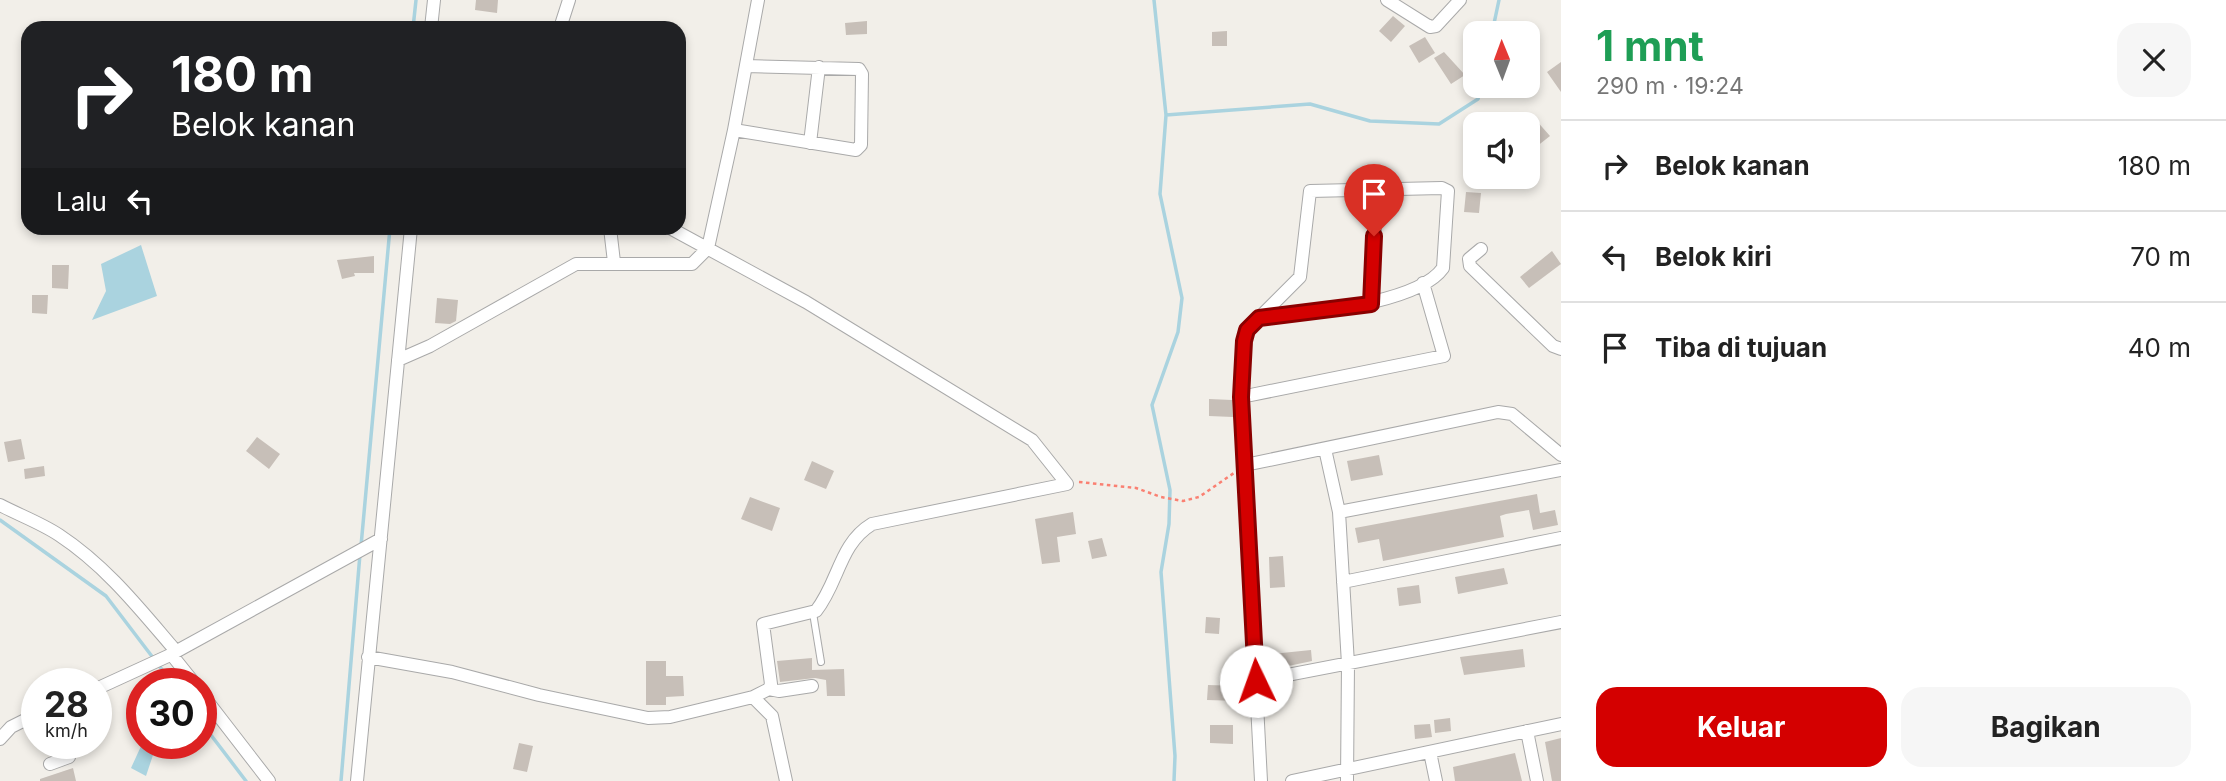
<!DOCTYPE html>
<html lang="id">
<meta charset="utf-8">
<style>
:root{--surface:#fff;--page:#f6f6f6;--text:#222;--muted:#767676;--line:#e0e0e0;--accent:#d40000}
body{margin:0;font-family:Inter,sans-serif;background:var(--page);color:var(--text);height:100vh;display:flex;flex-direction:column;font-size:26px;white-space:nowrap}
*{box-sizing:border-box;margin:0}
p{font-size:23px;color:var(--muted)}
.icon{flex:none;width:38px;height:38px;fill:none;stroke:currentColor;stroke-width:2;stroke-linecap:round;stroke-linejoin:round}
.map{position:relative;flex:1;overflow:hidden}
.details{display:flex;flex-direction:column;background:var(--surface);width:665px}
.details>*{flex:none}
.guide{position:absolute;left:21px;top:21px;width:665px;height:214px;border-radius:21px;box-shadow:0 4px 10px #0003;background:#202124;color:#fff;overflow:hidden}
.needle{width:46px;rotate:359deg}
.controls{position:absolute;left:1463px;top:21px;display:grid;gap:14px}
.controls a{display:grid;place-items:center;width:77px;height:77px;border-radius:14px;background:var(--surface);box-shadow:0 4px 10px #0003;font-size:35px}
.speed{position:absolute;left:21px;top:668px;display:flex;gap:14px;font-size:35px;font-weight:700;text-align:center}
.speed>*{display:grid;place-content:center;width:91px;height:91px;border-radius:50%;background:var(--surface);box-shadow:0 4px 10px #0003;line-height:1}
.speed small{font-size:18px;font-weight:400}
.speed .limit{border:10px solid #d22;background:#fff;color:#111}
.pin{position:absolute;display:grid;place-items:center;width:60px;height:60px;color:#fff;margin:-72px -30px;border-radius:50% 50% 50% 0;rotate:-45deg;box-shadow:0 0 7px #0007}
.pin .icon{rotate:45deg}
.me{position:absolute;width:77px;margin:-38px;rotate:357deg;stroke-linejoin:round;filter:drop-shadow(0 0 5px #0008)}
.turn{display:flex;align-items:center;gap:24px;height:147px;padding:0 35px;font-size:32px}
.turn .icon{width:91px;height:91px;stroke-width:2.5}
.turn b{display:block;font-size:49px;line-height:60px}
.then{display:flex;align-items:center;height:66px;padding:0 35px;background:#0003;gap:14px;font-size:26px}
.round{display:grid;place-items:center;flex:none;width:74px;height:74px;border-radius:21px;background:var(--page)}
.head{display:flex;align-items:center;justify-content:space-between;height:119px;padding:0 35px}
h1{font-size:42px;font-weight:700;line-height:52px;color:#1e9e55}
.action{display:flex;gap:14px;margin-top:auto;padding:14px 35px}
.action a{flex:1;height:80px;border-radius:21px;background:var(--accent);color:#fff;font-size:28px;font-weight:700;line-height:80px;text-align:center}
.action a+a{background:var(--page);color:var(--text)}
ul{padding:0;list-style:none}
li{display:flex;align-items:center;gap:21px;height:91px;padding:0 35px;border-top:2px solid var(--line)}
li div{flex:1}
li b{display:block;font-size:26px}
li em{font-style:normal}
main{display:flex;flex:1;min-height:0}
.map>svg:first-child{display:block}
</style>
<main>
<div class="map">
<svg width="1561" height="781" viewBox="0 0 1561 781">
<rect width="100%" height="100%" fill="#f2efe9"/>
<path fill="#aad3df" d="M 141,245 L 157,296 L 92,320 L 106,291 L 101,264 Z
M 142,744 L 156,746 L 146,776 L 131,768 Z"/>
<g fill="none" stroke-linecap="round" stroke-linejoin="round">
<path stroke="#aad3df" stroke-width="3.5" d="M 1154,0 L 1166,115 L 1160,194 L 1182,298 L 1178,332 L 1152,405 L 1170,490 L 1169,524 L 1161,572 L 1175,756 L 1174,781
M 413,28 L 416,0
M 1492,33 L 1499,0
M 1166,115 L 1310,104 L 1370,121 L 1439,124 L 1478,99 L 1481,86
M 0,520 L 106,596 L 173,684
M 361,546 L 390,228
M 201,722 L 246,781
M 341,781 L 360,554"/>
</g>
<path fill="#c7bfb8" d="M 476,0 L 498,0 L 497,13 L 475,10 Z
M 1393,16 L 1405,26 L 1391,42 L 1379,31 Z
M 867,21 L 867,34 L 846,35 L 845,23 Z
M 1227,31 L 1227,46 L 1212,46 L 1212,32 Z
M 1425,37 L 1435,53 L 1419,63 L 1409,46 Z
M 1444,52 L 1465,75 L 1451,84 L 1434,58 Z
M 1561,62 L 1561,92 L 1547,72 Z
M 1535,119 L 1550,136 L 1536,147 L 1528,138 L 1528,126 Z
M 1466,192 L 1481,193 L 1479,213 L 1464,212 Z
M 1552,251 L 1561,264 L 1529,288 L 1520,277 Z
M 374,256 L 374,273 L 354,273 L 355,276 L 342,279 L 337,260 Z
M 52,265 L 69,265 L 68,289 L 52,288 Z
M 32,295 L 48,295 L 47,314 L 32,313 Z
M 437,298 L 458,300 L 456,321 L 450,324 L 435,323 Z
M 1209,399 L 1232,400 L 1233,417 L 1209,416 Z
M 257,437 L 280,454 L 269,469 L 246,451 Z
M 21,439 L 25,459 L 8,462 L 4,442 Z
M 1379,455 L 1383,475 L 1351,481 L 1347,461 Z
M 812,461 L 834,471 L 826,489 L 804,480 Z
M 44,466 L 45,476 L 25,479 L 24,469 Z
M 1537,494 L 1540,513 L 1555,510 L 1558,525 L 1533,530 L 1529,510 L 1506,514 L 1500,516 L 1504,537 L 1383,561 L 1379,539 L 1358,543 L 1355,528 Z
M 750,497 L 780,508 L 772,531 L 741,519 Z
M 1073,512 L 1076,534 L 1057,537 L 1060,562 L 1042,564 L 1035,519 Z
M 1102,538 L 1107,556 L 1092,559 L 1088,541 Z
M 1283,556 L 1285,587 L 1270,588 L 1269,557 Z
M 1504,568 L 1508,584 L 1458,594 L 1455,577 Z
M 1419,585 L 1421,603 L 1399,606 L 1397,588 Z
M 1206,617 L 1220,618 L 1219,634 L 1205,633 Z
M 1523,649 L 1525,667 L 1464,675 L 1460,657 Z
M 1311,650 L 1312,661 L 1274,669 L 1272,654 Z
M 812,658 L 812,670 L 844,669 L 845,696 L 827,696 L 826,680 L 815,678 L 780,682 L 777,661 Z
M 646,661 L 666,661 L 666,676 L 683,676 L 684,696 L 666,697 L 666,705 L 646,705 Z
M 1208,685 L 1240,686 L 1239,701 L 1207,700 Z
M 1450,718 L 1451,731 L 1435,733 L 1434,720 Z
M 1430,724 L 1432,737 L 1415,739 L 1414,725 Z
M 1210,725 L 1233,725 L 1233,744 L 1210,743 Z
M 1561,738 L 1561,781 L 1552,781 L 1545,742 Z
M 519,743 L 533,746 L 527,772 L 513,769 Z
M 1515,753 L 1522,781 L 1455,781 L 1453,767 Z
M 73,768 L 76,781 L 40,781 L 40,779 Z"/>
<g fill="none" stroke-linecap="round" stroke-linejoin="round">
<g stroke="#a9a9a9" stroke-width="8">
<path id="service" d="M 813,613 L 821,662"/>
</g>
<g stroke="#a9a9a9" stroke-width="14">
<path id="minor" d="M 1387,0 L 1430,27 L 1436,26 L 1460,0
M 431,28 L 434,0
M 560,28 L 569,0
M 734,130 L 856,150 L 861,145 L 862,74 L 859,69 L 746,66
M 810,143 L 819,67
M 610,228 L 614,262
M 1481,249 L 1469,259 L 1470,266 L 1553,346 L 1561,349
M 1371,305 L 1377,191
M 1259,319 C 1303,313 1417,305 1443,268 L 1448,191 L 1442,188 L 1310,191 L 1300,277 L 1247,330 L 1245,336 L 1241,397 L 1261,781
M 398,360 L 430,346 L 576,264 L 692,264 L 708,248 L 734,130 L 758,0
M 1241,397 L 1444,356 L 1423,283
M 1325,449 L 1339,512 L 1348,664 L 1347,781
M 1245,465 L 1498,412 L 1512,414 L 1561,455
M 0,505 C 19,515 41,523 59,535 C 106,566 139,608 175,650
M 1339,512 L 1561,470
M 1343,582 L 1561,538
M 171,654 L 195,684
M 368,657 L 452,672 L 539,695 L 648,718 L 670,717 L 753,697 L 769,689 L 771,684 L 763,624 L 816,611 C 839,582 839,544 872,524 L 1067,484 L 1032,440 L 806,302 L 670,228
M 1256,681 L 1561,622
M 96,689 L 168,656 L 381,539
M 769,689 L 779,691 L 812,686
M 201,693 L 269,781
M 753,697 L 772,716 L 786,781
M 1527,731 L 1537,781
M 0,739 L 11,727 L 37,714
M 1430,752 L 1436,781
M 50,764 L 69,757 L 65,744
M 357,781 L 411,228
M 1292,781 L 1561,724"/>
</g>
<path stroke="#fa8072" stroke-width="2.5" stroke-dasharray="3.5 3.5" stroke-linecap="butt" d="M 1079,482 L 1136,488 L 1161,497 L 1183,501 L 1199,497 L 1234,473"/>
<use href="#service" stroke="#fff" stroke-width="6"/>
<use href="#minor" stroke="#fff" stroke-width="12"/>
</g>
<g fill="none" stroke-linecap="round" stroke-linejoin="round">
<g stroke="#8a0000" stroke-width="18">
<path id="route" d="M 1256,681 L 1241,397 L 1244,341 L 1247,330 L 1259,318 L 1371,304 L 1374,236"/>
</g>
<use href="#route" stroke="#d40000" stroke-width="12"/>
</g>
</svg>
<div class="controls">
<a><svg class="needle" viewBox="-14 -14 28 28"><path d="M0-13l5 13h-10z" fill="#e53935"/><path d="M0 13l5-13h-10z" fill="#767676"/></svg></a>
<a><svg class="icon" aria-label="sound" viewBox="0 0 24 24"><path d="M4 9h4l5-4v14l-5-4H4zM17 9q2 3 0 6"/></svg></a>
</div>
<div class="speed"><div>28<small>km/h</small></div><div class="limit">30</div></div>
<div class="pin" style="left:1374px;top:236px;background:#d93025"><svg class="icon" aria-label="arrive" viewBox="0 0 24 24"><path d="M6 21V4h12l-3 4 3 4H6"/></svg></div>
<svg class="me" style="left:1256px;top:681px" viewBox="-20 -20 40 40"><circle r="19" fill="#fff"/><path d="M0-13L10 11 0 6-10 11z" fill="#d40000"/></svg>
<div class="guide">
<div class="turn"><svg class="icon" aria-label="right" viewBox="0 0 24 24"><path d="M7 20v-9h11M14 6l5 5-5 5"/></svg><div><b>180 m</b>Belok kanan</div></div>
<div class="then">Lalu<svg class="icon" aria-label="left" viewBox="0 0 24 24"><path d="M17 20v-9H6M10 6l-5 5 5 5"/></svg></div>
</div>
</div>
<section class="details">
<div class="head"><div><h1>1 mnt</h1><p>290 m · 19:24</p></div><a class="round"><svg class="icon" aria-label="close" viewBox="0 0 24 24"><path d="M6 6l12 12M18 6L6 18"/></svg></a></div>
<ul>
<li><svg class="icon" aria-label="right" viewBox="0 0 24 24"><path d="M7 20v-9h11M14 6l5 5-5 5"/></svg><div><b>Belok kanan</b></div><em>180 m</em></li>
<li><svg class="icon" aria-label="left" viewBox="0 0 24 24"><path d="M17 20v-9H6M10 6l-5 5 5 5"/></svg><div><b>Belok kiri</b></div><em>70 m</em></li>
<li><svg class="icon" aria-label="arrive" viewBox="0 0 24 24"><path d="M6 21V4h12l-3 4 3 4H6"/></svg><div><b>Tiba di tujuan</b></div><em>40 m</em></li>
</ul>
<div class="action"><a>Keluar</a><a>Bagikan</a></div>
</section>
</main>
